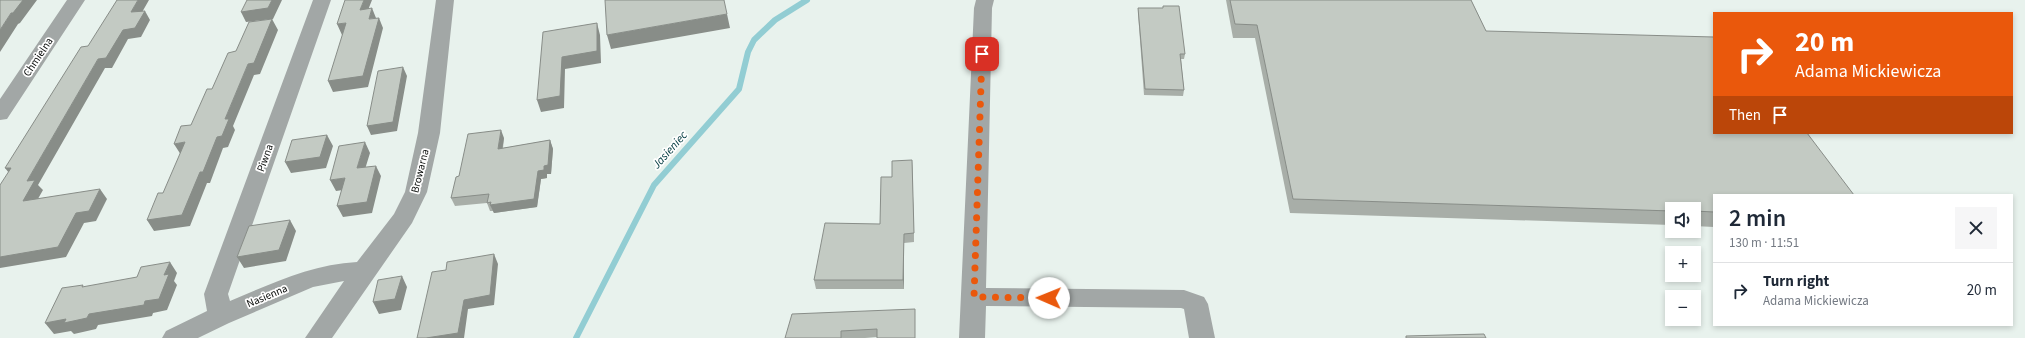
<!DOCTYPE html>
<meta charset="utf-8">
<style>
:root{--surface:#fff;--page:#f6f6f7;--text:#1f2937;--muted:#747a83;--line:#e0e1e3}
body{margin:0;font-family:"Source Sans 3",sans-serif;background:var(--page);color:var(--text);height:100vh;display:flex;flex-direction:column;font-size:15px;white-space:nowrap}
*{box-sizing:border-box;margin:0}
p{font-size:13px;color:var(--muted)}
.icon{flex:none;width:22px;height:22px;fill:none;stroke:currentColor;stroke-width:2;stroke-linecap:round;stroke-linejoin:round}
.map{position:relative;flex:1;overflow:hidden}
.panel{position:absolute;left:1713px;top:194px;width:300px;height:132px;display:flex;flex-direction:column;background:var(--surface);border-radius:0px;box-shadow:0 2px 6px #0003}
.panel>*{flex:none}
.banner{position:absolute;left:1713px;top:12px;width:300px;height:122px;border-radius:0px;box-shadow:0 2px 6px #0003;background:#ea580c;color:#fff;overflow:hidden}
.controls{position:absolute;left:1665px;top:202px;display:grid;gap:8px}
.controls a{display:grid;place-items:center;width:36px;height:36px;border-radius:0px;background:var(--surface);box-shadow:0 2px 6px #0003;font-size:20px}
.pin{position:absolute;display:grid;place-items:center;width:34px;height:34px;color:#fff;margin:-17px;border-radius:8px;box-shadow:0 2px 6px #0006}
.me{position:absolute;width:44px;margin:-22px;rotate:271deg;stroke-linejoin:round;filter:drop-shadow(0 0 3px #0008)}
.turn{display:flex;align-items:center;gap:14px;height:84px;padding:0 16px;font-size:18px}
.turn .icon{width:52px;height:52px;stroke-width:2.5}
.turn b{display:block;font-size:28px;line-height:34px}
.then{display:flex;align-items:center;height:38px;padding:0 16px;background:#0003;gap:8px;font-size:15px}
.round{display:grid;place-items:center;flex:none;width:42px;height:42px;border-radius:0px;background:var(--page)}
.overview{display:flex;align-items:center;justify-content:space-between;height:68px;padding:0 16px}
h1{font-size:24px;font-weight:600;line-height:30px}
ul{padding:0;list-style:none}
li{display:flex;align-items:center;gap:12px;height:56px;padding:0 16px;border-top:1px solid var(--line)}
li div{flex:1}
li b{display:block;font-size:15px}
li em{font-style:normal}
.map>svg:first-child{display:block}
</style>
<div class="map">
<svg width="2025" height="338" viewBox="0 0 2025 338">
<rect width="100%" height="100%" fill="#e8f2ed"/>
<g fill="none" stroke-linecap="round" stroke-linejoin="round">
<path stroke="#92cdd3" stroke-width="6" d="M 576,338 L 654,185 L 739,89 L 748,52 L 754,40 L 775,20 L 807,0"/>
<path fill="#a2a7a6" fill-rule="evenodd" d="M 67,0 L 85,0 L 7,119 L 0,120 L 0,99 Z
M 313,0 L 331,0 L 228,294 L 230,301 C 271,284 312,264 357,262 L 394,214 L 405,192 L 418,133 L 436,0 L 454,0 L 440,133 L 427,192 L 412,223 L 332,338 L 305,338 L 344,281 L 313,287 L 229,323 L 198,338 L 162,338 L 166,331 L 207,311 L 204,294 Z
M 976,0 L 994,0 L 992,8 L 986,288 L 1184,290 L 1204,297 L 1208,304 L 1215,338 L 1189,338 L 1184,309 L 1181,308 L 986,306 L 985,338 L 959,338 L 974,8 Z"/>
</g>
<path fill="#a8aea8" d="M 1226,0 L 1471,0 L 1486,31 L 1714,195 L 1714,227 L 1694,226 L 1694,209 L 1672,209 L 1672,225 L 1290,213 L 1255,38 L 1233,38 Z
M 1163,6 L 1185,54 L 1184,59 L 1181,59 L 1184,90 L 1183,96 L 1144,95 L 1138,13 L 1138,8 L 1163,8 Z
M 504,138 L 503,148 L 550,140 L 553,149 L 551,174 L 547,174 L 547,178 L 541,179 L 537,207 L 494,213 L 493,211 L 490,211 L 487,203 L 455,206 L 451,198 L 459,176 Z
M 912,160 L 914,242 L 904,243 L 904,289 L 816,289 L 814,280 L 880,224 L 892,177 Z
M 915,309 L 915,318 L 877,337 L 865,338 L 785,338 Z"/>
<path fill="#888d88" d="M 23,0 L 37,0 L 20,23 L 18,24 L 0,52 L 0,30 L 11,13 Z
M 138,0 L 149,0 L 137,21 L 131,12 Z
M 272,0 L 282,0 L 273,19 L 246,22 L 241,12 Z
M 364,0 L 372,0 L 364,20 L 360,10 Z
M 372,8 L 376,18 L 369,19 Z
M 145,11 L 150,20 L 141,37 L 128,39 L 112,68 L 105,68 L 38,185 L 43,190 L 31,211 L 23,201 L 27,181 L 98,59 L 123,30 Z
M 727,14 L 730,28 L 611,49 L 607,35 Z
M 379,18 L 383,28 L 368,87 L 333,92 L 328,81 Z
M 272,19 L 278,30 L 260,74 L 254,75 L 233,126 L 235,130 L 228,147 L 223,148 L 210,183 L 207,183 L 190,226 L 154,231 L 147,220 L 200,172 L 225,119 L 248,64 Z
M 346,23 L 351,33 L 342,35 L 337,24 Z
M 597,23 L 600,35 L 601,63 L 565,69 L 564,108 L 541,112 L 537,100 L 562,57 Z
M 403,67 L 407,76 L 397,131 L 371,135 L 367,126 Z
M 501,130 L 504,138 L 501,157 L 498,149 Z
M 327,135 L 333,146 L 326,168 L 291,173 L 285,162 Z
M 550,140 L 553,149 L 551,174 L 547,174 L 547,178 L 541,179 L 537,207 L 494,213 L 490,205 L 538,171 Z
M 185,142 L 181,155 L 174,144 Z
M 365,142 L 370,153 L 362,179 L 357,168 Z
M 912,160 L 912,169 L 914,242 L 914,233 Z
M 376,166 L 381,176 L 372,213 L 343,217 L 337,206 Z
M 5,168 L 11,168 L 13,178 Z
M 345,178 L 350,189 L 336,191 L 330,180 Z
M 100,189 L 107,199 L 96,221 L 84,223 L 66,257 L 0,268 L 0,257 L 76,213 Z
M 290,220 L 296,231 L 286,261 L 244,268 L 237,257 Z
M 904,234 L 904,289 L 903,280 Z
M 494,254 L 498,264 L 494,305 L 468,309 L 464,338 L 426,338 L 464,300 Z
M 170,262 L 177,273 L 174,281 L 177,285 L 167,310 L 153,313 L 152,316 L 98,325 L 96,329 L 74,334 L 71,331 L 54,334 L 45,323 L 145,301 L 164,275 Z
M 402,276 L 407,287 L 401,310 L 379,314 L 373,302 Z"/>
<path fill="#c3cac3" stroke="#888d88" d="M 0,0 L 23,0 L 13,13 L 11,13 L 0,30 Z
M 117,0 L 138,0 L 131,12 L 145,11 L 135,28 L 123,30 L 106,58 L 98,59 L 27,181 L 35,180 L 23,201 L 100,189 L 89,211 L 76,213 L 58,247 L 0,257 L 0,185 L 11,168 L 5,168 L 81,47 L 88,46 Z
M 247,0 L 272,0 L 268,8 L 241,12 Z
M 345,0 L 364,0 L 360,10 L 372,8 L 369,19 L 379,18 L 363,76 L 328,81 L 346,23 L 337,24 Z
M 605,0 L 724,0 L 727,14 L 607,35 Z
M 1230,0 L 1471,0 L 1486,31 L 1714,37 L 1714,133 L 1807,133 L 1854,195 L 1714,195 L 1714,212 L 1694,211 L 1694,209 L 1672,209 L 1672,211 L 1293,199 L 1257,25 L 1235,24 Z
M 1163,6 L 1179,6 L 1185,54 L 1180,54 L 1184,90 L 1145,89 L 1138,8 L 1163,8 Z
M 272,19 L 254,63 L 248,64 L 225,119 L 229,119 L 222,136 L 217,137 L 203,172 L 200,172 L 182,215 L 147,220 L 158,193 L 163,193 L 185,142 L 174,144 L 181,126 L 191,125 L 207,89 L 212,89 L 228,53 L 236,51 L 249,22 Z
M 597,23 L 597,51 L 562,57 L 560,96 L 537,100 L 543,32 Z
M 403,67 L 393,122 L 367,126 L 378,71 Z
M 501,130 L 498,149 L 550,140 L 548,165 L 544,166 L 544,170 L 538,171 L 534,199 L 490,205 L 491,202 L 487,203 L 489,194 L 451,198 L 456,177 L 459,176 L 468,134 Z
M 327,135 L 320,157 L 285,162 L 292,140 Z
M 365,142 L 357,168 L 376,166 L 367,202 L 337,206 L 345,178 L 330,180 L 339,146 Z
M 912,160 L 914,233 L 904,234 L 903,280 L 814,280 L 825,223 L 880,224 L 881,177 L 892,177 L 892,161 Z
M 290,220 L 279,250 L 237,257 L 249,226 Z
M 494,254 L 490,295 L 464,300 L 458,333 L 426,338 L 417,338 L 432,272 L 446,270 L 447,262 Z
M 170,262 L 164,275 L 169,274 L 159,299 L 145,301 L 144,305 L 89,314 L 87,318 L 64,323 L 66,319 L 45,323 L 62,288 L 83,285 L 82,287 L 137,277 L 141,267 Z
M 402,276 L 395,299 L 373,302 L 378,280 Z
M 915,309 L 915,338 L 877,338 L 877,329 L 841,331 L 841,338 L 785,338 L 792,314 Z
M 1484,334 L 1486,338 L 1406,338 L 1406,336 Z"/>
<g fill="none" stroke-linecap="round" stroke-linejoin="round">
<path stroke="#ea580c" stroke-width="7" stroke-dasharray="0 12.6" d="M 982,54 L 974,297 L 1049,298"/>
</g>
<g text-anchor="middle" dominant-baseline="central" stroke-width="3.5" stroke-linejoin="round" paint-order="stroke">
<g font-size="11" fill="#0a0d0b" stroke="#fff">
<text transform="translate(38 57) rotate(-56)">Chmielna</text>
<text transform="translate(265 158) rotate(-70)">Piwna</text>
<text transform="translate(420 171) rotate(-76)">Browarna</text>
<text transform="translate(267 296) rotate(-23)">Nasienna</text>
</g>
<g font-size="12" font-style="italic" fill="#0a4146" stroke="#fff">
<text transform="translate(670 150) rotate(-48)">Jasieniec</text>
</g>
</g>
</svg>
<div class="controls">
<a><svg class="icon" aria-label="sound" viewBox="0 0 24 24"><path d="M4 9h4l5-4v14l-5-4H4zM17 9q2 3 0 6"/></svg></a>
<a>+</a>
<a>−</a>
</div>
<div class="pin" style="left:982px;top:54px;background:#d93025"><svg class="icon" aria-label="arrive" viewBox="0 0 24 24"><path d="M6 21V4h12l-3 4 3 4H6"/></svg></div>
<svg class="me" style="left:1049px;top:298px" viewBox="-20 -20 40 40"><circle r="19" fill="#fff"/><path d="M0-13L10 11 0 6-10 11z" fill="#ea580c"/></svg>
<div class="banner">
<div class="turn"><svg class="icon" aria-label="right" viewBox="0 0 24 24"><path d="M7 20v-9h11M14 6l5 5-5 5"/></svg><div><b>20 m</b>Adama Mickiewicza</div></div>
<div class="then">Then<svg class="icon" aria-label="arrive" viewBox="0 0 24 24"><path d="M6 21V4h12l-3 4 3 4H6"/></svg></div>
</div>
<section class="panel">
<div class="overview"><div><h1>2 min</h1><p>130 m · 11:51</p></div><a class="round"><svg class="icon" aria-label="close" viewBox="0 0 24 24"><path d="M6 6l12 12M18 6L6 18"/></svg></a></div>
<ul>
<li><svg class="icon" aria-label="right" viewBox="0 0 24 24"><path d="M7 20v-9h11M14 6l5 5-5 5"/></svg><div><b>Turn right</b><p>Adama Mickiewicza</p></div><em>20 m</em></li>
</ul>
</section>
</div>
